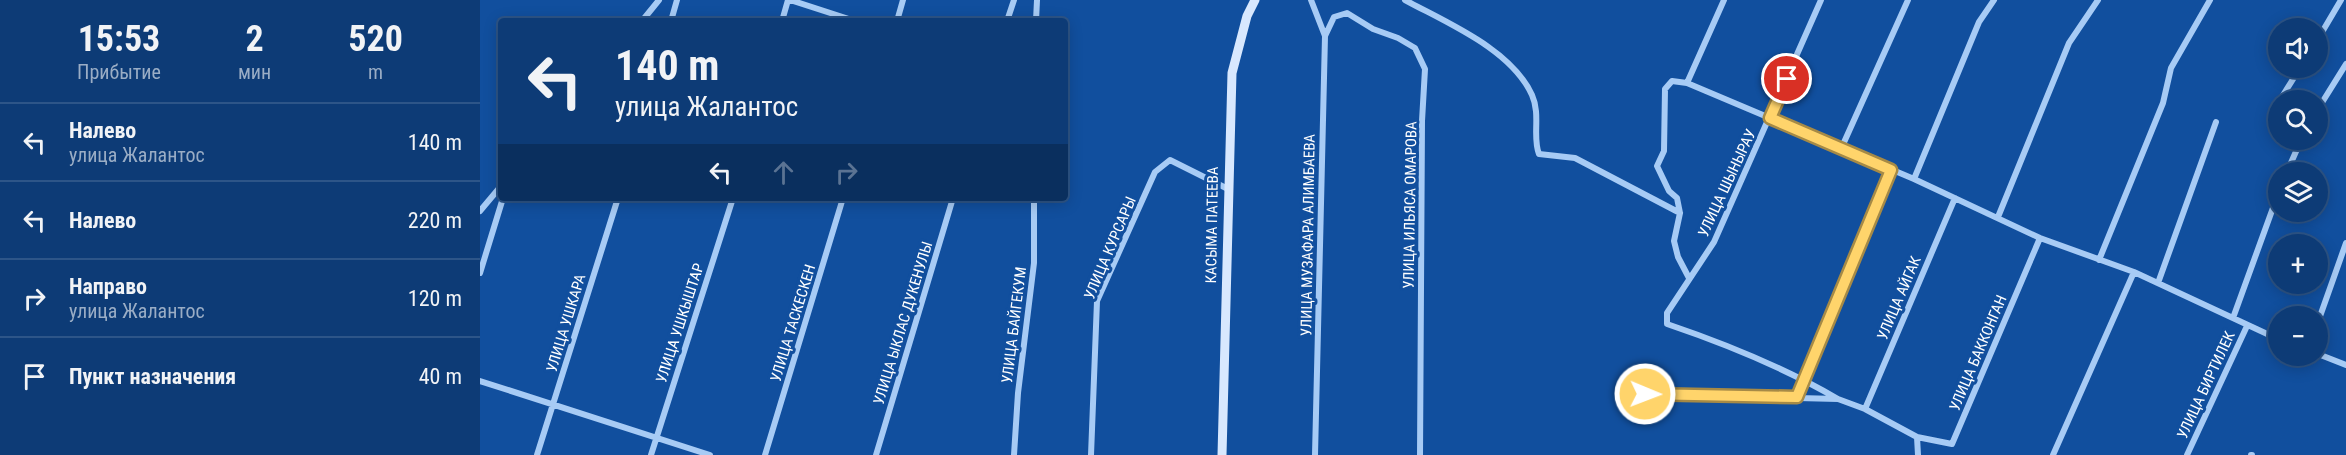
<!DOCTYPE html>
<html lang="ru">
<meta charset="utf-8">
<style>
:root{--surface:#0d3b76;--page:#1b467e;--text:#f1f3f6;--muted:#9aadc5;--line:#2d5588}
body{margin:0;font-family:"Roboto Condensed",sans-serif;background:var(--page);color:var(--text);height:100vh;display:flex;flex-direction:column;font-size:22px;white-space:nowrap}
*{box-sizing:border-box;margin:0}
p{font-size:20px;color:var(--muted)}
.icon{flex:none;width:33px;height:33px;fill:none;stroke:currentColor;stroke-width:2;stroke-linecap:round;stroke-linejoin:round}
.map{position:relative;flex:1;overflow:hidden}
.details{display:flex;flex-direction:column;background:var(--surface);width:480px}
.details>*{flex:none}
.hud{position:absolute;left:18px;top:18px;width:570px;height:183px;border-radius:6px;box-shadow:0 3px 15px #0003,0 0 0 2px var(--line);background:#0d3b76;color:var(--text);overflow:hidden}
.tools{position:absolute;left:1788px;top:18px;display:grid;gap:12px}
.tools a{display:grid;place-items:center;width:60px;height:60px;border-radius:50%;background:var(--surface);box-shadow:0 3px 15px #0003,0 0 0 2px var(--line);font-size:30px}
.pin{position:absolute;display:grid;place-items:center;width:51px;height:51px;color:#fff;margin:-26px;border:3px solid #fff;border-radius:50%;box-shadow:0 2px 6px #0007}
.me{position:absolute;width:66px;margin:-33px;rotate:91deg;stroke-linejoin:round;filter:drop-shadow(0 0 4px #0008)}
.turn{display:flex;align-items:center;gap:21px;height:126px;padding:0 18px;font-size:27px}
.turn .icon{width:78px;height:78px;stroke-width:2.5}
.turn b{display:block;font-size:42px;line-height:51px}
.lanes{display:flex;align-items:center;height:57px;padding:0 18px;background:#0003;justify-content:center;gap:30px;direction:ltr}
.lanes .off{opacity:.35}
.eta{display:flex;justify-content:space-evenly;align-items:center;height:102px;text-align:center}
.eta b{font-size:36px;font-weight:700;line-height:42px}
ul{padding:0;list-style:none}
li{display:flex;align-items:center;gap:18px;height:78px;padding:0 18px;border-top:2px solid var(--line)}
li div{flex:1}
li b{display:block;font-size:22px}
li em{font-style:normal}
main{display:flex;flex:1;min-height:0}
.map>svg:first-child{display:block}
</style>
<main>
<section class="details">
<div class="eta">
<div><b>15:53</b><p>Прибытие</p></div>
<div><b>2</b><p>мин</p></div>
<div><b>520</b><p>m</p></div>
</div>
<ul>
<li><svg class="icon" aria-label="left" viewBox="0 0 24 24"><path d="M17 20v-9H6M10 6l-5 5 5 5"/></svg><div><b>Налево</b><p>улица Жалантос</p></div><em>140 m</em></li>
<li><svg class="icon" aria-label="left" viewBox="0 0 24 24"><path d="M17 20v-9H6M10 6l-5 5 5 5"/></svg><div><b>Налево</b></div><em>220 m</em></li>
<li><svg class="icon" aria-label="right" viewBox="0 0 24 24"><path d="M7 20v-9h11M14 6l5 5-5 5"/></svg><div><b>Направо</b><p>улица Жалантос</p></div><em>120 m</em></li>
<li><svg class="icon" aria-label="arrive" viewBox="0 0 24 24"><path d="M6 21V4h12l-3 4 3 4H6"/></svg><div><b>Пункт назначения</b></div><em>40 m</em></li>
</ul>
</section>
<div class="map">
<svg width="1866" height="455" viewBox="0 0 1866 455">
<rect width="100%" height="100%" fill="#114f9e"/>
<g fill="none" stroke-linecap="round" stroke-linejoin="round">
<path stroke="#a7cbf5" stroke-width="6" d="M 310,0 L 375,21
M 831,0 L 845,36
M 925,0 C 967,23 1031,49 1052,95 C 1061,115 1052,137 1059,154 L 1095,158 L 1200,213
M 1341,0 L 1234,242 L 1187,313 L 1187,324 C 1246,344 1305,368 1358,399
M 162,21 L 179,0
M 191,21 L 197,0
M 302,21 L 308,0
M 417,21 L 423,0
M 527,21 L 534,0
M 556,21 L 557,0
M 1838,39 L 1861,0
M 1207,83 L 1244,0
M 1800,100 L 1820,68
M 1838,109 L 1866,64
M 1361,149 L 1428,0
M 1807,172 L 1821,140
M 1434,179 L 1499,22 L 1514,0
M 0,211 L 21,186
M 1518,217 L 1589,43 L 1618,0
M 1619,260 L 1683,103 L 1691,68 L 1730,0
M 0,273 L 23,198
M 1209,278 L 1198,257 L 1194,241 L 1200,213 L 1197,198 L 1189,191 L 1177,166 L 1184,151 L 1185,89 L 1192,81 L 1207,83 L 1434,179 L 1560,238 L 1654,272 L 1798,339
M 1678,283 L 1736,122
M 1753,318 L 1798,194
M 1838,322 L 1866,243
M 1838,354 L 1866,365
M 0,381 L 230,455
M 1165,394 L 1358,399 L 1385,409 L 1437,437 L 1472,444 L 1560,238
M 1317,397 L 1411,170
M 1385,409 L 1475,198
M 1437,437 L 1438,455
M 57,455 L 138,198
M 171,455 L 253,198
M 285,455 L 363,198
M 396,455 L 473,198
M 534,455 L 538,393 L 554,263 L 554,198
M 611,455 L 617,301 L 675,172 L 690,160 L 748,189
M 835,455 L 845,36 L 854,17 L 867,13 L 893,29 L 918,38 L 935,48 L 945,69 L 942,121 L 940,455
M 1573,455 L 1654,272
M 1707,455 L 1767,326
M 1771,455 L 1772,455"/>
<path stroke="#d8e8fe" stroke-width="9" d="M 742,455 L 752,73 L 767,16 L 775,0"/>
</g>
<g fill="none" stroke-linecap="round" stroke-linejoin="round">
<g stroke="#a68a46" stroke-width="15">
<path id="route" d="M 1165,394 L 1317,397 L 1411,170 L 1290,118 L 1307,79"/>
</g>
<use href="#route" stroke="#ffd46b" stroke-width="10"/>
</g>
<g text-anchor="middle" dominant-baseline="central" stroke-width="6" stroke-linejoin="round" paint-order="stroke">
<g font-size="15" fill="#fff" stroke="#114f9e">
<text transform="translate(1247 183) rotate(-65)">УЛИЦА ШЫНЫРАУ</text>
<text transform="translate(930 205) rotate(-89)">УЛИЦА ИЛЬЯСА ОМАРОВА</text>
<text transform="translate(732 225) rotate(-89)">КАСЫМА ПАТЕЕВА</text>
<text transform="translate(828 235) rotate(-89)">УЛИЦА МУЗАФАРА АЛИМБАЕВА</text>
<text transform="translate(630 248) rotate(-67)">УЛИЦА КУРСАРЫ</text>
<text transform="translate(1419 298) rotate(-67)">УЛИЦА АЙГАК</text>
<text transform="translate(86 323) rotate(-73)">УЛИЦА УШКАРА</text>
<text transform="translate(200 323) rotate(-72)">УЛИЦА УШКЫШТАР</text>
<text transform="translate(313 323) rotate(-73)">УЛИЦА ТАСКЕСКЕН</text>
<text transform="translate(423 323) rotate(-73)">УЛИЦА ЫКЛАС ДУКЕНУЛЫ</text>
<text transform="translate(534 325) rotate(-83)">УЛИЦА БАЙГЕКУМ</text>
<text transform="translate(1498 353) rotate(-67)">УЛИЦА БАККОНГАН</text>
<text transform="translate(1726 385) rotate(-65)">УЛИЦА БИРТИЛЕК</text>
</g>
</g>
</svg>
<div class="tools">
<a><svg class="icon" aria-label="sound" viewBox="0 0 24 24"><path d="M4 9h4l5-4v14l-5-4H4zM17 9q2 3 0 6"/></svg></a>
<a><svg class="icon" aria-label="search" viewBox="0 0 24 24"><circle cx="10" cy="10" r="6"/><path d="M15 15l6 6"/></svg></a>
<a><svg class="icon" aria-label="layers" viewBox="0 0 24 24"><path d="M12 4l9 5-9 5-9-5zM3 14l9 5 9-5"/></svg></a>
<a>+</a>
<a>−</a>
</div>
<div class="pin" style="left:1307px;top:79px;background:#d93025"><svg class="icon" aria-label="arrive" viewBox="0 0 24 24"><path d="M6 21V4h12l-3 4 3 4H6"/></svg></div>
<svg class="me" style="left:1165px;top:394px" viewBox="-20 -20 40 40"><circle r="17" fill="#ffd46b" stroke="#fff" stroke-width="3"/><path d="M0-11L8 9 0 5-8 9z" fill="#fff"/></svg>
<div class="hud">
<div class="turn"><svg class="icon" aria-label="left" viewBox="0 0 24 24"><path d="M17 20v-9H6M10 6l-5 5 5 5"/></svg><div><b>140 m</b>улица Жалантос</div></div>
<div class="lanes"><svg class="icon" aria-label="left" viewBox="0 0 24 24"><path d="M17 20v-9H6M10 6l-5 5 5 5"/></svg><svg class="icon off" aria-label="ahead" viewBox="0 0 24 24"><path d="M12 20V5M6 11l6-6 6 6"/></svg><svg class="icon off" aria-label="right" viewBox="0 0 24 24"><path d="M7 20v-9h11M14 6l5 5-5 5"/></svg></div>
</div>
</div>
</main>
